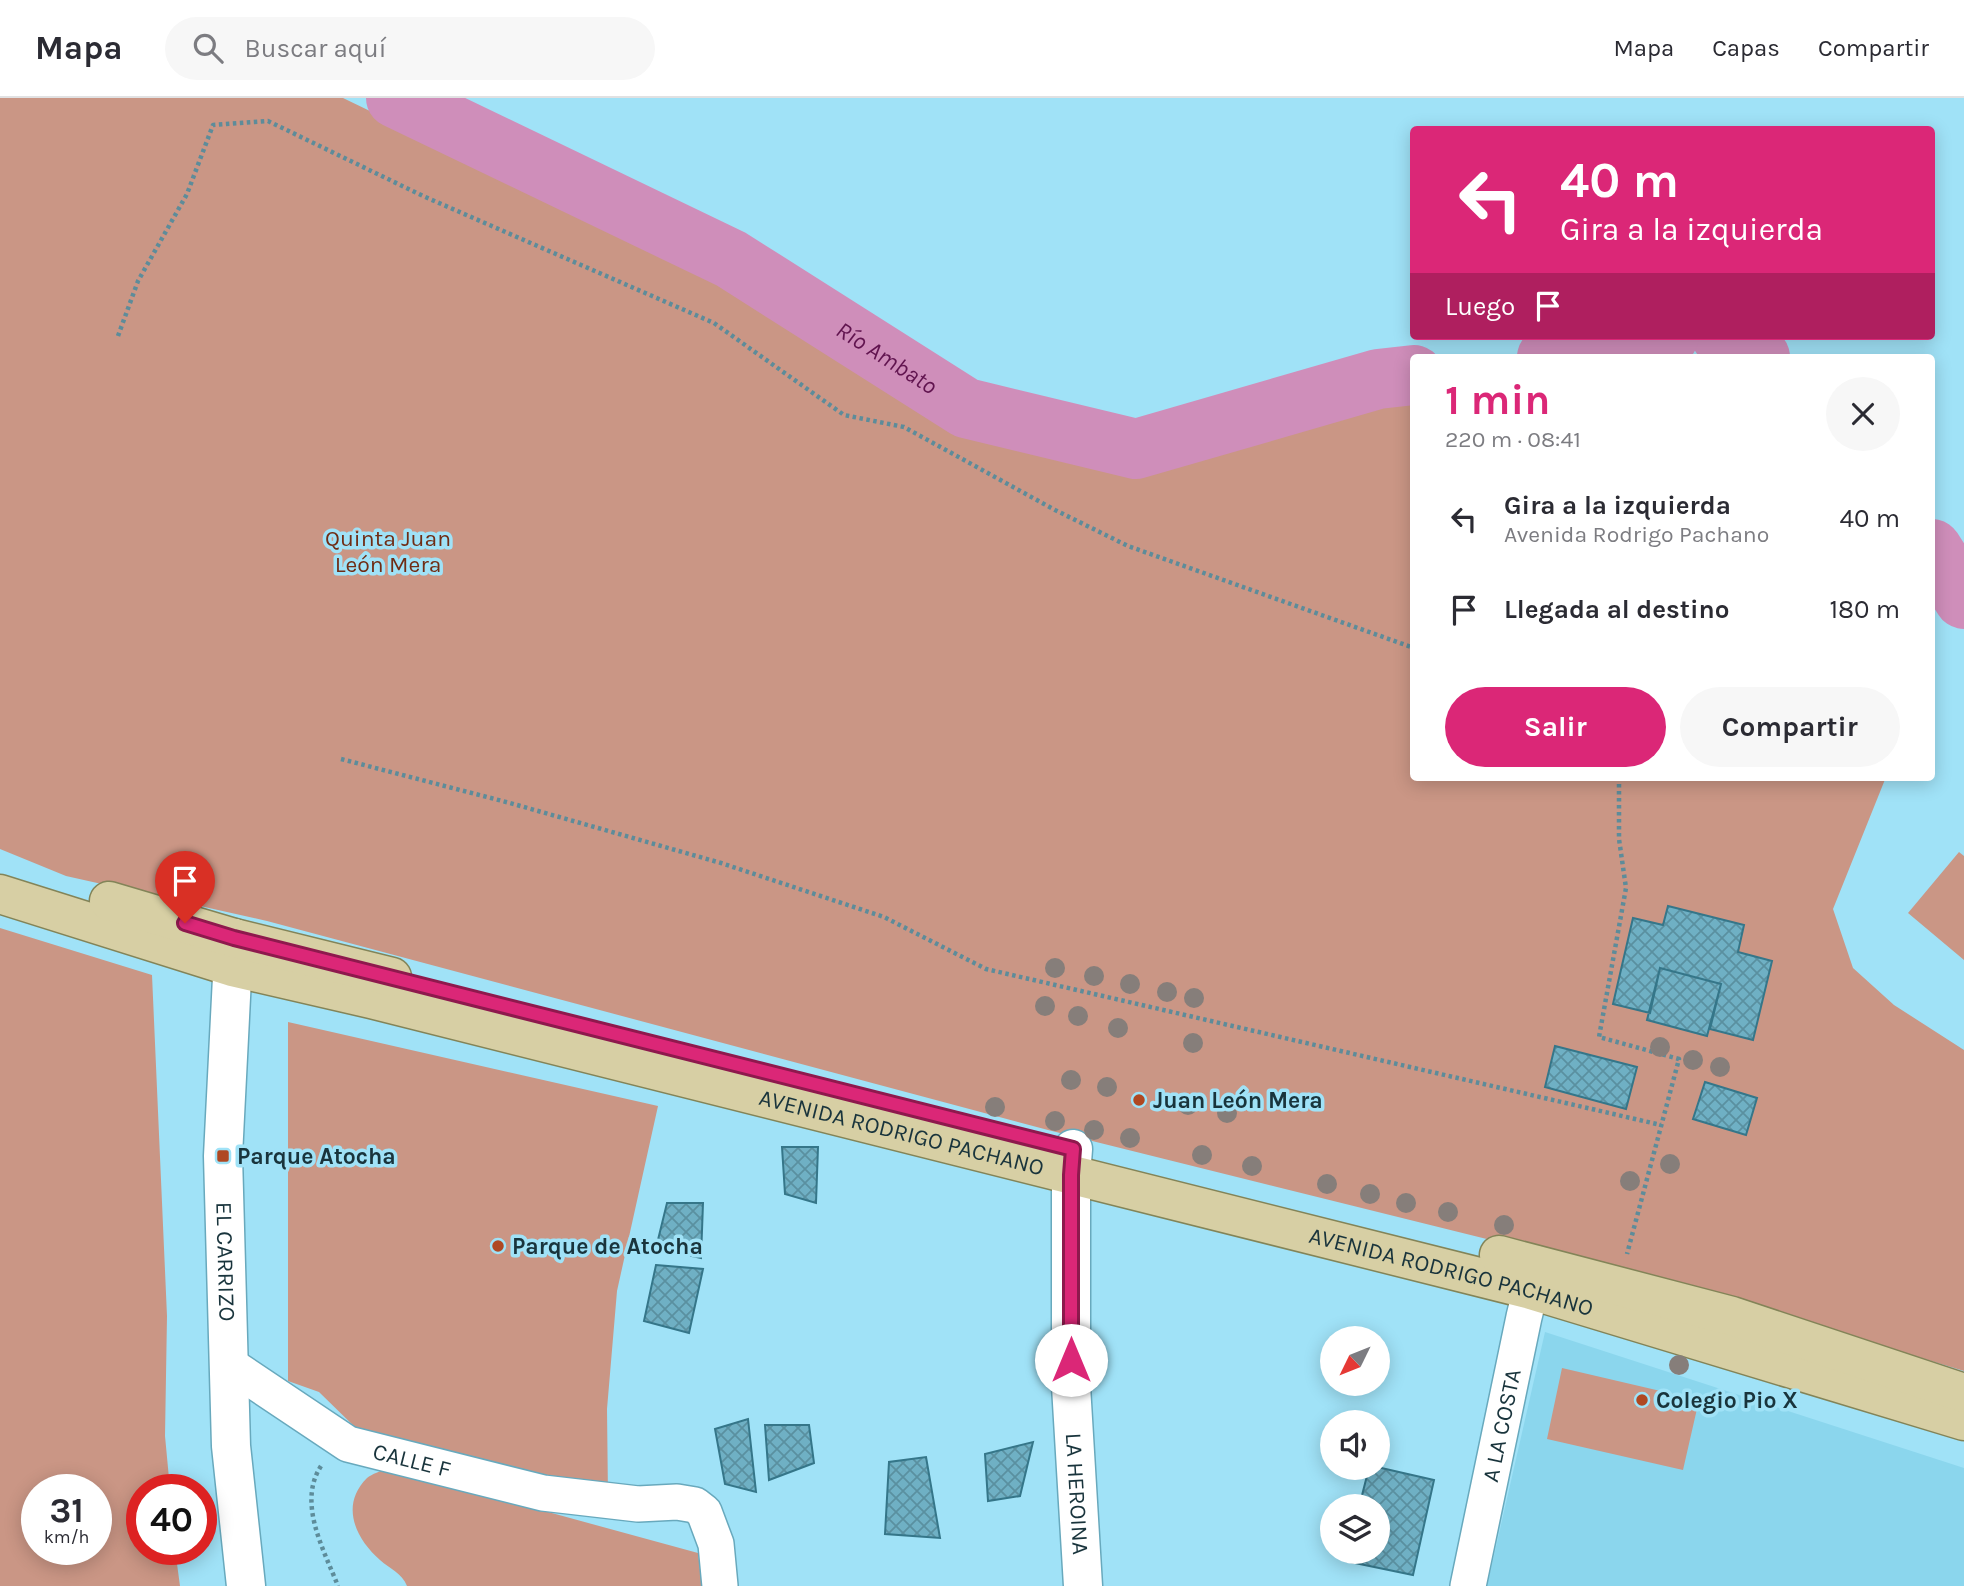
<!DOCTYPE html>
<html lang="es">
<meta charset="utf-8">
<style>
:root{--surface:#fff;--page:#f7f7f7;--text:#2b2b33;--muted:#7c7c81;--line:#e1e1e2;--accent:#db2777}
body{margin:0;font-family:Karla,sans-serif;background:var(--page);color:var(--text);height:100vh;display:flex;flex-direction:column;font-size:26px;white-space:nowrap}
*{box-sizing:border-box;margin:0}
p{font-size:23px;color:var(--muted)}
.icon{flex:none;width:38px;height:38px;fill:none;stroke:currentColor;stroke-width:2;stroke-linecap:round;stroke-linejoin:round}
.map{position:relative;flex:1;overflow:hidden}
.panel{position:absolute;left:1410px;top:256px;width:525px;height:427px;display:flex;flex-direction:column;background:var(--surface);border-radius:7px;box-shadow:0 4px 18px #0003}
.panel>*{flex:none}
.top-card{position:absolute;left:1410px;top:28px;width:525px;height:214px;border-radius:7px;box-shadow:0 4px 18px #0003;background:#db2777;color:#fff;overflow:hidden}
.needle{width:46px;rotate:227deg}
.tools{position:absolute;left:1320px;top:1228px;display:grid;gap:14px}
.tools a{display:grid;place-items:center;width:70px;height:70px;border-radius:50%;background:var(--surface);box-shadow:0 4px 18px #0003;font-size:35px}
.speed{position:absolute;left:21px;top:1376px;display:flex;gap:14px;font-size:35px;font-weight:700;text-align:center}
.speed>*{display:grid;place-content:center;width:91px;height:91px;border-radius:50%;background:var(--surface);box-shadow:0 4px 18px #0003;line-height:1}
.speed small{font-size:18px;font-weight:400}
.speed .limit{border:10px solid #d22;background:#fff;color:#111}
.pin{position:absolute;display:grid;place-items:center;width:60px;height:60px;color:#fff;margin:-72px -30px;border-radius:50% 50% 50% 0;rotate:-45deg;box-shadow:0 0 7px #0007}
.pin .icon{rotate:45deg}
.me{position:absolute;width:77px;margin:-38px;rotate:0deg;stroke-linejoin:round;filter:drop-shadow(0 0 5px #0008)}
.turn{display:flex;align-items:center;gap:24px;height:147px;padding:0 35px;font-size:32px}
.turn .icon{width:91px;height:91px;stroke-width:2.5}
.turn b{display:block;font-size:49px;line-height:60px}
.then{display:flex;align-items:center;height:66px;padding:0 35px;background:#0003;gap:14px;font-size:26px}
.round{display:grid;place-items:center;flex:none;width:74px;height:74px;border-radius:37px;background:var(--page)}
.head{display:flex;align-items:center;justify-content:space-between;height:119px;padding:0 35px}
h1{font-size:42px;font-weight:700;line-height:52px;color:var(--accent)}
.primary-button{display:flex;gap:14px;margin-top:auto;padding:14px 35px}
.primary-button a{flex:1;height:80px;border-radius:42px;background:var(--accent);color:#fff;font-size:28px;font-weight:700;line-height:80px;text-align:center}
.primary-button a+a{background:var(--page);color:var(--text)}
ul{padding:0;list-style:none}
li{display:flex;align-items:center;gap:21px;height:91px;padding:0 35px}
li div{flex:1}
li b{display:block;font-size:26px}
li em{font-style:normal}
header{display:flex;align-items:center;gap:42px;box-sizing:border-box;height:98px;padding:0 35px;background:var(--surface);border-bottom:2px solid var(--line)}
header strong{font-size:33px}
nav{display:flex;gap:38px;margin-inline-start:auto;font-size:24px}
.search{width:490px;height:63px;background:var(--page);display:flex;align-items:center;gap:18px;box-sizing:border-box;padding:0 24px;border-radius:38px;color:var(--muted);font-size:26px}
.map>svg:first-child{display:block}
</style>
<header>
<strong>Mapa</strong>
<div class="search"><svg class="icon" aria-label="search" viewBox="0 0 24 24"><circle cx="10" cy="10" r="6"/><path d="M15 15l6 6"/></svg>Buscar aquí</div>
<nav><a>Mapa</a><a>Capas</a><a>Compartir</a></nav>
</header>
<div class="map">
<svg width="1964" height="1488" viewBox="0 0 1964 1488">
<defs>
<pattern id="building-cross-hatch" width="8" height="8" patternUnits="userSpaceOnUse" patternTransform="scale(1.75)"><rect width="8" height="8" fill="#6fb0c4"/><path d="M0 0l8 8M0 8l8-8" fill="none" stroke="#5a90a0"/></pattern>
</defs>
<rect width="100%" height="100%" fill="#a0e2f7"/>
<path fill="#8bd6ed" d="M 1545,1234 L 1964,1370 L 1964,1488 L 1487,1488 Z"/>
<path fill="#ca9685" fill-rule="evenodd" d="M 0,0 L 343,0 L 720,182 L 957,331 L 1137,374 L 1383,304 L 1414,299 L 1414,679 L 1886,679 L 1833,811 L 1853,870 L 1894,907 L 1964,952 L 1964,1273 L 1732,1202 L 1048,1032 L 267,823 L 66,778 L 0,751 Z
M 1959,754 L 1964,758 L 1964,862 L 1908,815 Z
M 0,830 L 152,877 L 167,1218 L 165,1338 L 170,1391 L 142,1391 L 142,1451 L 175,1451 L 180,1488 L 0,1488 ZM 96,1391 L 96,1451 L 37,1451 L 37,1391 Z
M 288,924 L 658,1008 L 617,1193 L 607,1311 L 608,1400 L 362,1336 L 319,1294 L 288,1283 Z
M 1562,1270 L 1699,1302 L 1683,1372 L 1547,1341 Z
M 387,1370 L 698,1455 L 702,1488 L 407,1488 C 402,1475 390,1471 380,1462 C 355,1440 340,1407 367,1380 C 372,1376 381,1373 387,1370 Z"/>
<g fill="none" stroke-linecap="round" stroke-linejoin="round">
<g stroke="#cf8eba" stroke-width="60">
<path id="s1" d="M 396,0 L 731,161 L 966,310 L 1136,351 L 1378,281 L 1414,277"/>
<path d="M 1721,238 L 1760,259"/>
<path d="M 1547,259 L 1669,238"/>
<path d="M 1932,451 L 1964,501"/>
</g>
</g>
<path fill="url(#building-cross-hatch)" stroke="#357689" stroke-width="2" d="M 1668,808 L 1744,827 L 1738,854 L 1772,863 L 1753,942 L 1710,931 L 1721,886 L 1660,870 L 1650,915 L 1613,906 L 1633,820 L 1663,827 Z
M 1660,870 L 1721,886 L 1707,938 L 1647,922 Z
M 1555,948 L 1637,969 L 1626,1011 L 1545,989 Z
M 1705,984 L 1757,1000 L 1746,1037 L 1693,1021 Z
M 782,1049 L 818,1049 L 816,1105 L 785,1096 Z
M 667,1105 L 703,1105 L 701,1160 L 656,1150 Z
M 656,1167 L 703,1171 L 689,1235 L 644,1223 Z
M 748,1321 L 756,1394 L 725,1386 L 715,1331 Z
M 765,1327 L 809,1327 L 814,1365 L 769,1382 Z
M 1033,1344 L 1020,1398 L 988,1403 L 985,1356 Z
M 926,1359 L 940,1440 L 885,1436 L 889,1364 Z
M 1377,1369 L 1434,1382 L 1413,1477 L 1345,1463 L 1347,1454 L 1377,1454 L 1377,1409 L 1359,1409 L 1369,1370 Z"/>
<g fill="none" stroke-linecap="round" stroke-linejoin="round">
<g stroke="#68a9bd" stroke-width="38">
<g id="minor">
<path id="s2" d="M 230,1267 L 348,1346 L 543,1395 L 638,1406 L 677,1404 L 695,1407 L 704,1414 L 716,1446 L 720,1488"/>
<path id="s3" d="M 1468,1488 L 1524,1219 L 1537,1166"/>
</g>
</g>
<g stroke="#68a9bd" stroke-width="41">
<g id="tertiary">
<path id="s4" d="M 234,840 L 223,1058 L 231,1348 L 246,1488"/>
<path id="s5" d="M 1073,1051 L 1071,1077 L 1071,1288 L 1083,1488"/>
</g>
</g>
<g stroke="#838458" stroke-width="41">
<g id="primary">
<path id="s6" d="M 0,796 L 232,869 L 371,901 L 1531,1192 L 1964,1323"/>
<path d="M 109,803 L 234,840 L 392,879"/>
<path d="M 1499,1157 L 1732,1218 L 1964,1295"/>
</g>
</g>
<path stroke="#5d8c9a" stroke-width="4.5" stroke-dasharray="3.5 3.5" stroke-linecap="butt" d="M 118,238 L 138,183 L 187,96 L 213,27 L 268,23 L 423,98 L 714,225 L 844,317 L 904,329 L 1055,412 L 1128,448 L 1414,550
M 341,661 L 510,705 L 721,765 L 884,819 L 986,871 L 1661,1027
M 1619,679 L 1619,741 L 1626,790 L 1599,939 L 1679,961 L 1627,1156
M 321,1368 C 297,1405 324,1452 338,1488"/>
<use href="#minor" stroke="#fff" stroke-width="35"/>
<use href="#tertiary" stroke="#fff" stroke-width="38"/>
<use href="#primary" stroke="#d7cfa4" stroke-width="38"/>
</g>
<g fill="#867e7a">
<circle cx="1055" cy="870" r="10"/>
<circle cx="1094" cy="878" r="10"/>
<circle cx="1130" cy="886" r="10"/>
<circle cx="1167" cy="894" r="10"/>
<circle cx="1194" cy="900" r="10"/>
<circle cx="1045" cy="908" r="10"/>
<circle cx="1078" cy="918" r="10"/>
<circle cx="1118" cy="930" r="10"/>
<circle cx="1193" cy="945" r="10"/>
<circle cx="1660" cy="949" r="10"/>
<circle cx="1693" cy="962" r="10"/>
<circle cx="1720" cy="969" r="10"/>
<circle cx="1071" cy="982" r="10"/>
<circle cx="1107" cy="989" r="10"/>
<circle cx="1188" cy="1007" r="10"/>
<circle cx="995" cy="1009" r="10"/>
<circle cx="1227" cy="1015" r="10"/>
<circle cx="1055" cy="1023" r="10"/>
<circle cx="1094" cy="1032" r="10"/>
<circle cx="1130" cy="1040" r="10"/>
<circle cx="1202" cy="1057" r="10"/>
<circle cx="1670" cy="1066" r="10"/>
<circle cx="1252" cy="1068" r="10"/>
<circle cx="1630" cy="1083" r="10"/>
<circle cx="1327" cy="1086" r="10"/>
<circle cx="1370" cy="1096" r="10"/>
<circle cx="1406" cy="1105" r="10"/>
<circle cx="1448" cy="1114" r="10"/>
<circle cx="1504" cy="1127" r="10"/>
<circle cx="1679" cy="1267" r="10"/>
</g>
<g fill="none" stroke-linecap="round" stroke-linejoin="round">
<g stroke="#8e194d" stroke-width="18">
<path id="route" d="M 185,825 L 234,840 L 1073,1051 L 1071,1077 L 1071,1262"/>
</g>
<use href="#route" stroke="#db2777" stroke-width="12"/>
</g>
<g fill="#af4822" stroke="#a0e2f7" stroke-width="2.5">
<circle cx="1139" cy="1002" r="7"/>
<rect x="216" y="1051" width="14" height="14" rx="3.5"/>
<circle cx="498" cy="1148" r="7"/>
<circle cx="1642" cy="1302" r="7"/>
</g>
<g text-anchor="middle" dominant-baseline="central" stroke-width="7" stroke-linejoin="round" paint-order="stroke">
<g font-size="23" fill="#702c14" stroke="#a0e2f7">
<text x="388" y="440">Quinta Juan<tspan x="388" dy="26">León Mera</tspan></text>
</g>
<g font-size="23" font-weight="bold" fill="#19343c" stroke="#a0e2f7" text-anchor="start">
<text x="1153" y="1002">Juan León Mera</text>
<text x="237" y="1058">Parque Atocha</text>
<text x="512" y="1148">Parque de Atocha</text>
<text x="1656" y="1302">Colegio Pio X</text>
</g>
<g font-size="23" fill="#19343c" stroke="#a0e2f7">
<text stroke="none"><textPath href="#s6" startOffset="933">AVENIDA RODRIGO PACHANO</textPath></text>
<text stroke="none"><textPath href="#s4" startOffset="324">EL CARRIZO</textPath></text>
<text stroke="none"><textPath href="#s6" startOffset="1500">AVENIDA RODRIGO PACHANO</textPath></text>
<text stroke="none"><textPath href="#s3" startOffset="164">A LA COSTA</textPath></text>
<text stroke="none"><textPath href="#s2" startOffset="208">CALLE F</textPath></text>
<text stroke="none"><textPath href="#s5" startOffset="345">LA HEROINA</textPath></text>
</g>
<g font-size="24" font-style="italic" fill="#61144f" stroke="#a0e2f7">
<text stroke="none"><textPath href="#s1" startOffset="556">Río Ambato</textPath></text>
</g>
</g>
</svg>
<div class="tools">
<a><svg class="needle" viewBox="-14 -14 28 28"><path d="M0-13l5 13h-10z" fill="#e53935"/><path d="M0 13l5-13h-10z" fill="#7c7c81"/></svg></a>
<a><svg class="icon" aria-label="sound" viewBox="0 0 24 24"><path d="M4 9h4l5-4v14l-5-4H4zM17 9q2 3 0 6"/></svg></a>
<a><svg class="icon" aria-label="layers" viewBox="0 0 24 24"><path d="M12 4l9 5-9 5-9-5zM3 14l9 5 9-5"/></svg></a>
</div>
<div class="speed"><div>31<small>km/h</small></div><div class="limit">40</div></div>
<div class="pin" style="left:185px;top:825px;background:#d93025"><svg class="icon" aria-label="arrive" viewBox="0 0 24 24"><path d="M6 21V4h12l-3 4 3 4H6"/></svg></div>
<svg class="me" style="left:1071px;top:1262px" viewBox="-20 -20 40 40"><circle r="19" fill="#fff"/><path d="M0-13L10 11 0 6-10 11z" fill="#db2777"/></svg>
<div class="top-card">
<div class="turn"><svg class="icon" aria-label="left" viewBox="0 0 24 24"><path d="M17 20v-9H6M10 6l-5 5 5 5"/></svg><div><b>40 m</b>Gira a la izquierda</div></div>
<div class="then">Luego<svg class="icon" aria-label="arrive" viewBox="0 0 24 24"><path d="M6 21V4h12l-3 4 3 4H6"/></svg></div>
</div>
<section class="panel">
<div class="head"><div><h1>1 min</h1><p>220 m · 08:41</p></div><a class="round"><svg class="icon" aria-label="close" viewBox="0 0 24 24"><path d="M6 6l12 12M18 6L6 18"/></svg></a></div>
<ul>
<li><svg class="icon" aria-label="left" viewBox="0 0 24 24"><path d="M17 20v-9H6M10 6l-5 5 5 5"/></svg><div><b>Gira a la izquierda</b><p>Avenida Rodrigo Pachano</p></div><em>40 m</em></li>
<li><svg class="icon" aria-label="arrive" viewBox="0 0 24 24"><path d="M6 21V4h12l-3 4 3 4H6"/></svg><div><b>Llegada al destino</b></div><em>180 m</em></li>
</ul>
<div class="primary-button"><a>Salir</a><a>Compartir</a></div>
</section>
</div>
